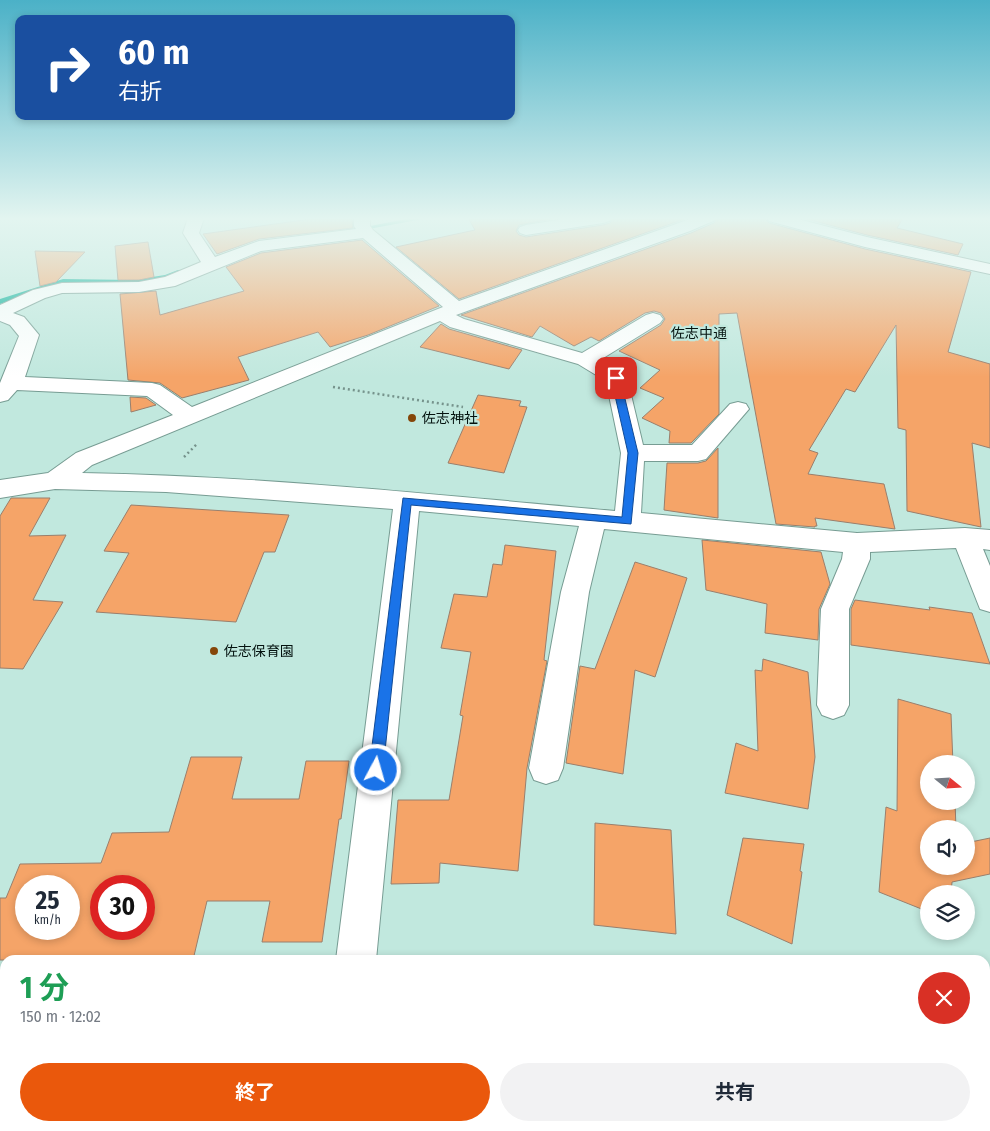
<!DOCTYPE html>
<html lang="ja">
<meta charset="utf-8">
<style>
:root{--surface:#fff;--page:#f2f2f3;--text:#1f2937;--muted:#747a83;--accent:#ea580c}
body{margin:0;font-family:"Fira Sans Condensed","Noto Sans JP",sans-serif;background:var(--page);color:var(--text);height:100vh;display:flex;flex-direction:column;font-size:19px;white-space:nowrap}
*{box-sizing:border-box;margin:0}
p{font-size:16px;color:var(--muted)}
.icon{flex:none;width:28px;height:28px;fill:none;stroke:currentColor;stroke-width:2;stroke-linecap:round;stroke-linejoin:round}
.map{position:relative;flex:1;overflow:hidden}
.panel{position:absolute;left:0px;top:955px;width:990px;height:176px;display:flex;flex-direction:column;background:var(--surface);border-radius:15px 15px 0 0;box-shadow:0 2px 8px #0003}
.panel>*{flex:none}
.top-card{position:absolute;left:15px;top:15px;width:500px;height:105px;border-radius:10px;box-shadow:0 2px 8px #0003;background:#1a4fa0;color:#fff;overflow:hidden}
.needle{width:32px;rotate:108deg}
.buttons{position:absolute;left:920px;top:755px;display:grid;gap:10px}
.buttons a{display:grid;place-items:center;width:55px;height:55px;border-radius:50%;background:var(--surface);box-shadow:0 2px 8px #0003;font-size:25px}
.speed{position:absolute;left:15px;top:875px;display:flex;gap:10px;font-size:25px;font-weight:700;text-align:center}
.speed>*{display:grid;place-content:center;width:65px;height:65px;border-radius:50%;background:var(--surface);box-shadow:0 2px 8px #0003;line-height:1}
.speed small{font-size:12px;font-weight:400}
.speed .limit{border:8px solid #d22;background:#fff;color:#111}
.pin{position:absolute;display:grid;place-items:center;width:42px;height:42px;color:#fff;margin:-21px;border-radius:10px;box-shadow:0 2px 8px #0006}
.me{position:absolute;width:55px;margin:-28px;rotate:6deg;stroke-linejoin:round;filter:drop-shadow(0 0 4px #0008)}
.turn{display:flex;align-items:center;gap:18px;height:105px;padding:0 20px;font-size:22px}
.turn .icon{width:65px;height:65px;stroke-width:2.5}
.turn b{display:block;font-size:35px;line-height:42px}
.round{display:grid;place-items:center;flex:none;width:52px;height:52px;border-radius:26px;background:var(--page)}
.summary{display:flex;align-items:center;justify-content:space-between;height:85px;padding:0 20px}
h1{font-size:30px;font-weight:700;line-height:38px;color:#1e9e55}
.button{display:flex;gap:10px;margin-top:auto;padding:10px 20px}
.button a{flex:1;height:58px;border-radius:30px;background:var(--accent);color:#fff;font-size:20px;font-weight:700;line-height:58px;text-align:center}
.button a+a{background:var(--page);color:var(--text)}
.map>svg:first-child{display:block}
</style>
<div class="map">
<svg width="990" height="1131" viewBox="0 0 990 1131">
<rect width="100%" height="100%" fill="#c1e8de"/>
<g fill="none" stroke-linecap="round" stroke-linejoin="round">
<path fill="#01ad95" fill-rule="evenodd" d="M 411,218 L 428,218 L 358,231 L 355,229 Z
M 253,243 L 255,244 L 255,246 L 216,259 L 210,258 Z
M 178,270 L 181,270 L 181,274 L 167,279 L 133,284 L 64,283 L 0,304 L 0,299 L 63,279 L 133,280 L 165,275 Z"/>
</g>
<path fill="#f5a468" stroke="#9a7f6c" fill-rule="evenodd" d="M 318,218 L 352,218 L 353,228 L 259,239 L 217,254 L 203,234 Z
M 468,218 L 556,218 L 519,225 L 516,231 L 519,235 L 526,237 L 603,225 L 610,223 L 613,218 L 687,218 L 459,299 L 396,247 L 475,230 Z
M 717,218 L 765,218 L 769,223 L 865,249 L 971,272 L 948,352 L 990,364 L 990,448 L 972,443 L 981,527 L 907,511 L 906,430 L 898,428 L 896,325 L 855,392 L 846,389 L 809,450 L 818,453 L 808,474 L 884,484 L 895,529 L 815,518 L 817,526 L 815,526 L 815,527 L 776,524 L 737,313 L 719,314 L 719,414 L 691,443 L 669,443 L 670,431 L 642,418 L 664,398 L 640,388 L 660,370 L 619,351 L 661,325 L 665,319 L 661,313 L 654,311 L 645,313 L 599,341 L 591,337 L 574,346 L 540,326 L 532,337 L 461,315 L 691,233 L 714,223 Z
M 803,218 L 903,218 L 897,228 L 963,244 L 958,255 L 867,235 Z
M 362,240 L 439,306 L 368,335 L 330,347 L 318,332 L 238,357 L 249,380 L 182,398 L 160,383 L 128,380 L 120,294 L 156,291 L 160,315 L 244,291 L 226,267 L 261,253 Z
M 148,242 L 154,277 L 139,280 L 118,280 L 115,246 Z
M 35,251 L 85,252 L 56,282 L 40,286 Z
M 441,324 L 449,329 L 522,350 L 509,369 L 420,347 Z
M 478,395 L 521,401 L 519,406 L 527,407 L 504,473 L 448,463 Z
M 130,397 L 146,398 L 156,405 L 131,412 Z
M 718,448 L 718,518 L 664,510 L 667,463 L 698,463 L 706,461 Z
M 11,498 L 50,498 L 29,536 L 66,535 L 33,600 L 63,602 L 23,669 L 0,668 L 0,516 Z
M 131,505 L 289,515 L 275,552 L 264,552 L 236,622 L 96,612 L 129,553 L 104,551 Z
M 702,540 L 821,552 L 830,584 L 819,609 L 818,640 L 765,633 L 767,604 L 706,590 Z
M 505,545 L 556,551 L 544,660 L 547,661 L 527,768 L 518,871 L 440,863 L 439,883 L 391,884 L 398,800 L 449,800 L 463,716 L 460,715 L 471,652 L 441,648 L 454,594 L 487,597 L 493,564 L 502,565 Z
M 635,562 L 687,578 L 655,677 L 635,670 L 623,774 L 566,763 L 580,666 L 595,669 Z
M 855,600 L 930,610 L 929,607 L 972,613 L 990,664 L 851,645 L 851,609 Z
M 763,659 L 808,672 L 815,757 L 808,809 L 725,793 L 736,743 L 758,751 L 755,670 L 762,671 Z
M 898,699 L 951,714 L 953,764 L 929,764 L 929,801 L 955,801 L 956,829 L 929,829 L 929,866 L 966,866 L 966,843 L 990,838 L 990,874 L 952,882 L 951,894 L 929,894 L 929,912 L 879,892 L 886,807 L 897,811 Z
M 191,757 L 242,757 L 232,799 L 299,799 L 306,761 L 349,761 L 341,819 L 339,819 L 322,942 L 262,942 L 270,901 L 207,901 L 193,960 L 0,960 L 0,898 L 6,898 L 20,864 L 101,863 L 112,833 L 169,832 ZM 26,886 L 69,886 L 69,929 L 26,929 ZM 101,886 L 144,886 L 144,929 L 101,929 Z
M 595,823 L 671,830 L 676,934 L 594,925 Z
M 743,838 L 804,844 L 800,871 L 802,872 L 792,944 L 727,915 Z"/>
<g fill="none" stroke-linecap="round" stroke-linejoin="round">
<g stroke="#779c93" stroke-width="2">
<path id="minor" d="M 188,218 L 204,218 L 199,233 L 215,257 L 259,241 L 356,229 L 354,226 L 354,218 L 370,218 L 370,226 L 373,230 L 459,301 L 693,218 L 715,218 L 713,221 L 690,231 L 456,315 L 464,319 L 582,353 L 646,315 L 653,313 L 660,315 L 663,319 L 660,323 L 600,360 L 623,374 L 627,378 L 643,445 L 692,445 L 730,404 L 738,402 L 746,404 L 749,409 L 706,459 L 698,461 L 644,461 L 641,513 L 857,533 L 965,528 L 990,530 L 990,550 L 983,549 L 990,566 L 990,612 L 980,609 L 956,548 L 870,552 L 870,559 L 849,609 L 849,705 L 844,715 L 833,719 L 822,715 L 817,705 L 821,609 L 842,559 L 843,552 L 604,529 L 589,592 L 563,768 L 558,780 L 546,784 L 534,780 L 529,768 L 561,592 L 579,526 L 419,511 L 376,960 L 336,960 L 393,509 L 166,492 L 55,489 L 0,498 L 0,480 L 48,473 L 76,453 L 173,415 L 147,396 L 17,390 L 8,400 L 0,402 L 0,383 L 19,336 L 10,325 L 0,321 L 0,305 L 33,290 L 62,283 L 139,282 L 165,277 L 201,262 L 183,233 ZM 363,238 L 443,307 L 192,407 L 160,385 L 152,383 L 25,377 L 39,335 L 24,317 L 13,313 L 45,298 L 62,293 L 139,292 L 175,286 L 261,251 ZM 440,321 L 450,327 L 578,364 L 606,381 L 621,453 L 615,511 C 438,495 260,476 82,473 L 92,465 Z
M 570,218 L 611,218 L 609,221 L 603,223 L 526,235 L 520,233 L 518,230 L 520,227 L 526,225 Z
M 767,218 L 794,218 L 867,237 L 990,264 L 990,274 L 865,247 L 769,221 Z
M 5,981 L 5,1023 L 0,1024 L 0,982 Z
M 324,1126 L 370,1126 L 370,1131 L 324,1131 Z"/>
</g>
<path stroke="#76938c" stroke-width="2.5" stroke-dasharray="2 3" stroke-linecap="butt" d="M 333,387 L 463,407
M 184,457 L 197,444"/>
<use href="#minor" fill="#fff" fill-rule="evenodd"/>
</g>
<linearGradient id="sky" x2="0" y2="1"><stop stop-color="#4bb1c7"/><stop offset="0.58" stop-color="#e3f5f0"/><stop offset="1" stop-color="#e3f5f0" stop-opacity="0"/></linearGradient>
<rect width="990" height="377" fill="url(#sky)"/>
<path fill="#1a73e8" stroke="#114b97" d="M 616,375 L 620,378 L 638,453 L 631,524 L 411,505 L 383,770 L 381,775 L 376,777 L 371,775 L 369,770 L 403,498 L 622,517 L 628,453 L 611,378 Z"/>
<g fill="#854609" stroke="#c1e8de" stroke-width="2">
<circle cx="412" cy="418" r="5"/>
<circle cx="214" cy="651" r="5"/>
</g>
<g text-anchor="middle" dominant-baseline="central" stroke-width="4.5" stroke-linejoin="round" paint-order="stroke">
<g font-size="14" fill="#04120f" stroke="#c1e8de">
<text x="699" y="333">佐志中通</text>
</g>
<g font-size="14" fill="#04120f" stroke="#c1e8de" text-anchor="start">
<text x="422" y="418">佐志神社</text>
<text x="224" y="651">佐志保育園</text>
</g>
</g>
</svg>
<div class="buttons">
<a><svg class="needle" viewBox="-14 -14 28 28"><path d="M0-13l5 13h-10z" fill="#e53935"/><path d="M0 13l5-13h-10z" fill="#747a83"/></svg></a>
<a><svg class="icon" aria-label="sound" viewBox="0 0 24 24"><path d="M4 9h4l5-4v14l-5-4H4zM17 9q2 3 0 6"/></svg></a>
<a><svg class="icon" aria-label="layers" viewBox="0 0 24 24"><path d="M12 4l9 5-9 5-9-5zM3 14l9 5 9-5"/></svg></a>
</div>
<div class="speed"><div>25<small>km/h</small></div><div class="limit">30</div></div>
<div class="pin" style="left:616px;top:378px;background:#d93025"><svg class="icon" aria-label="arrive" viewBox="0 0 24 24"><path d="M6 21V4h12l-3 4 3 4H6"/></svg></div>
<svg class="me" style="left:376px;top:770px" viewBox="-20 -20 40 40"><circle r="17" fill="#1a73e8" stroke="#fff" stroke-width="3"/><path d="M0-11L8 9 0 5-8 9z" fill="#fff"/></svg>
<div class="top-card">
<div class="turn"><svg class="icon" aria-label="right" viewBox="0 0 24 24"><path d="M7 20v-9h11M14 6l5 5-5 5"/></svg><div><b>60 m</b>右折</div></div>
</div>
<section class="panel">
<div class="summary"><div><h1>1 分</h1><p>150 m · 12:02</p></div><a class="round" style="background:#d93025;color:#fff"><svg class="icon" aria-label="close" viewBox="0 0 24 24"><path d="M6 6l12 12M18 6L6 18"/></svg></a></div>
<div class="button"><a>終了</a><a>共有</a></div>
</section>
</div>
